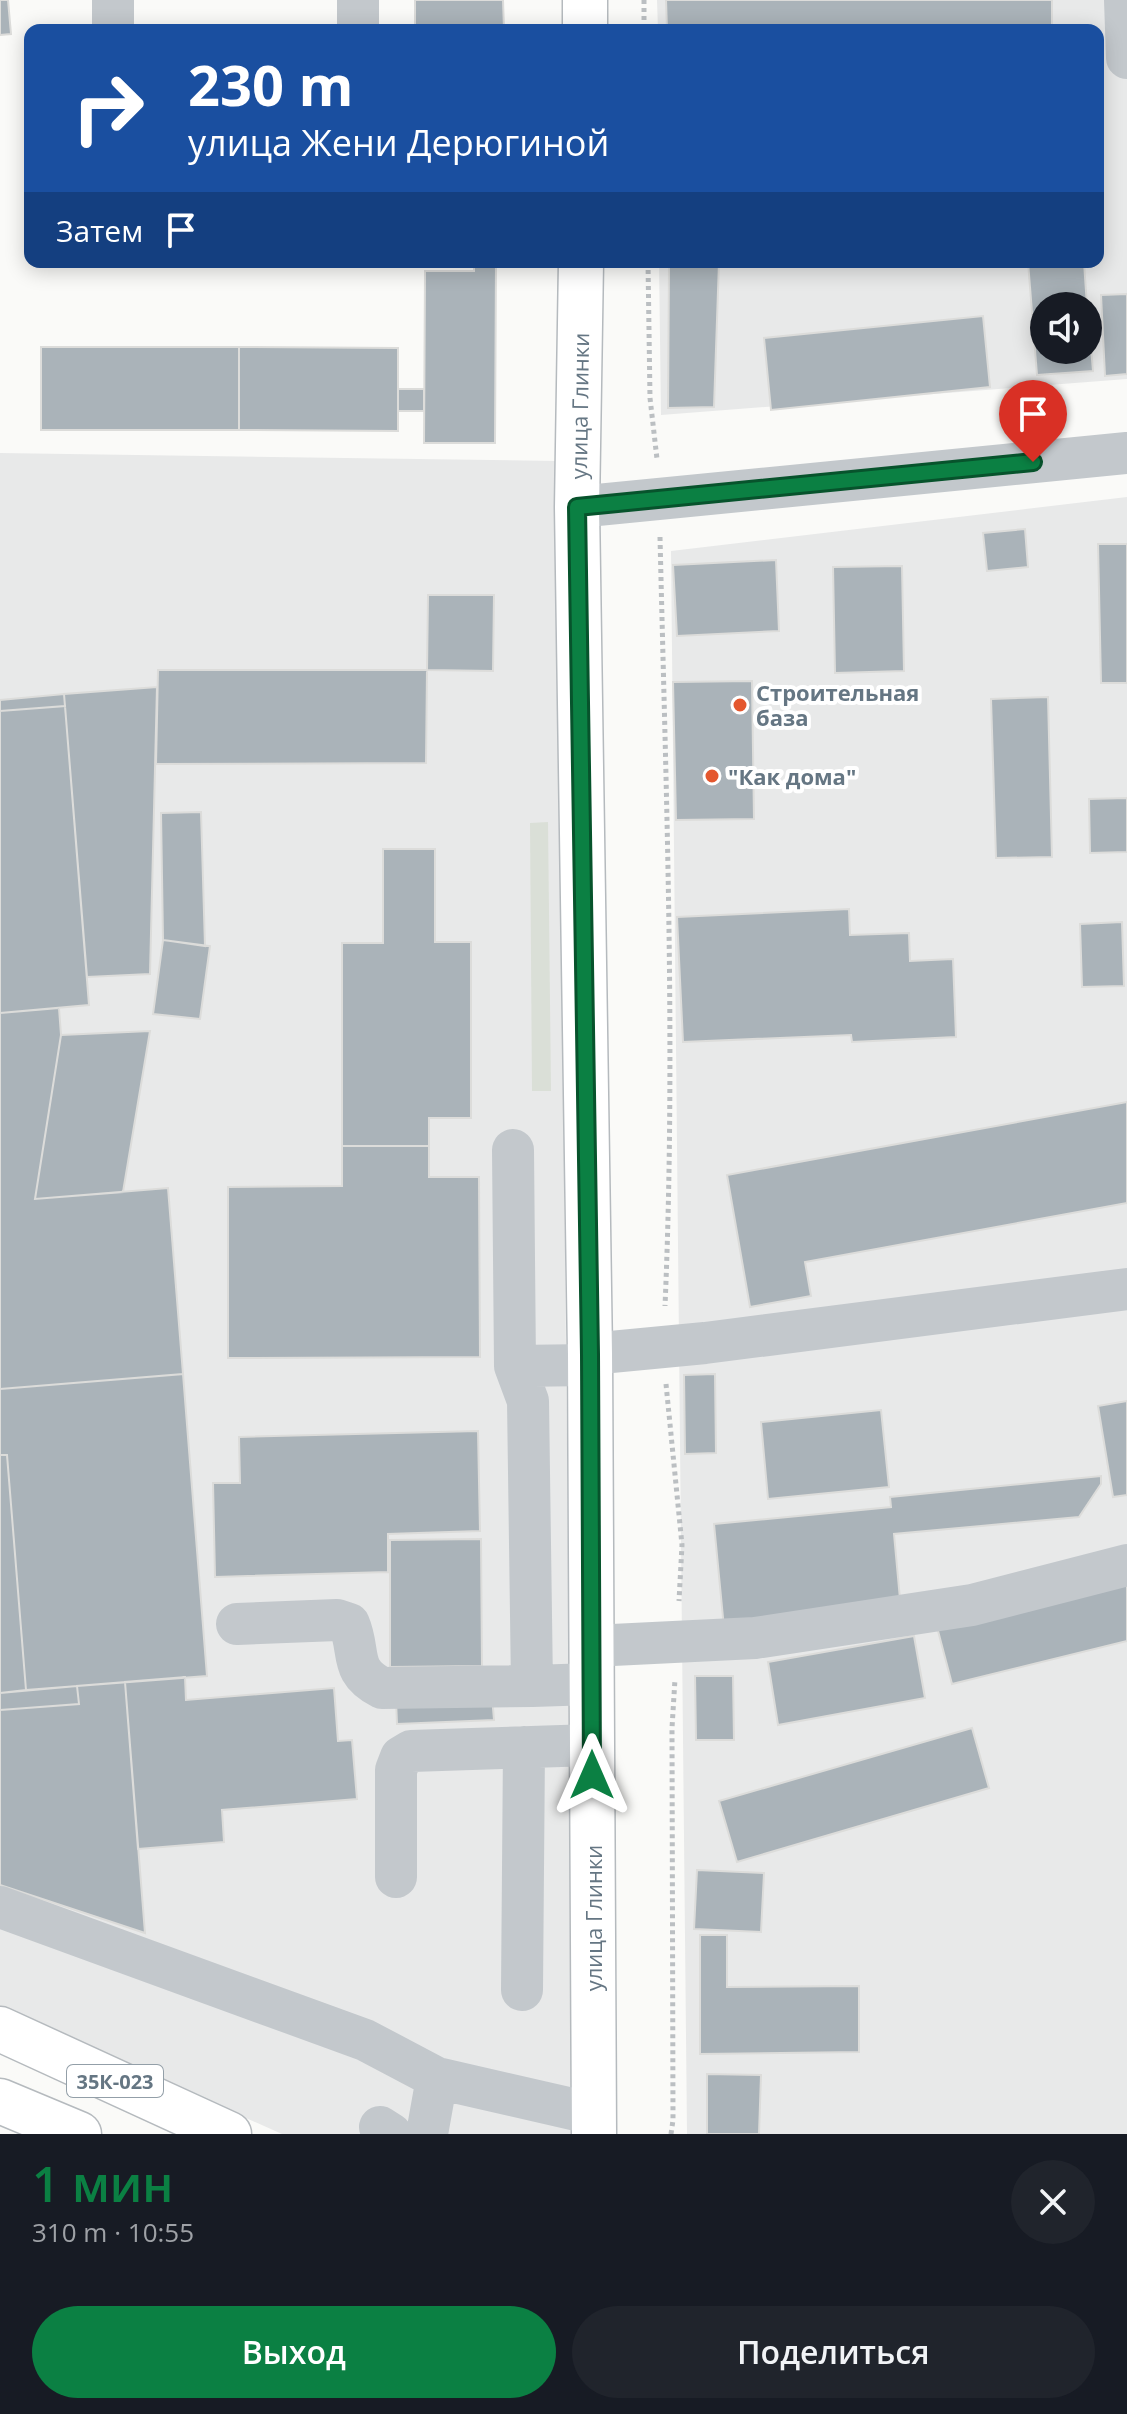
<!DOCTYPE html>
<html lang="ru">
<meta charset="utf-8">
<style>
:root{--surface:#171b24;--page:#20242c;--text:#f1f3f6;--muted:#9ea1a6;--accent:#0b8043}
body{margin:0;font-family:"Open Sans",sans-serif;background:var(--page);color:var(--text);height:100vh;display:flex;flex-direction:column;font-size:30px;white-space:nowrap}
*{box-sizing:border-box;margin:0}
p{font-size:26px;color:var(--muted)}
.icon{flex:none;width:44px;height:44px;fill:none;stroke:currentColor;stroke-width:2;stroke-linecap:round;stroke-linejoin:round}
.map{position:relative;height:2134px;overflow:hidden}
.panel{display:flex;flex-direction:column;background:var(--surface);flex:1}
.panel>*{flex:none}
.guide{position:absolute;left:24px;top:24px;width:1080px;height:244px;border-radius:16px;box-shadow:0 4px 20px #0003;background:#1a4fa0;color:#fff;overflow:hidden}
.buttons{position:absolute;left:1030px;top:292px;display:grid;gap:16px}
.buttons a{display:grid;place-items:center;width:72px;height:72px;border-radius:50%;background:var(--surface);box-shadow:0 4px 20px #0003;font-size:40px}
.pin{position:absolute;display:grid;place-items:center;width:68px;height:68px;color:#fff;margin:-82px -34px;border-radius:50% 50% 50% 0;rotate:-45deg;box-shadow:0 0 8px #0007}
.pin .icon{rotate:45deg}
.me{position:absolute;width:88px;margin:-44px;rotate:0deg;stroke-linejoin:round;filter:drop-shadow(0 0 6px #0008)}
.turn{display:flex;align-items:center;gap:28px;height:168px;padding:0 32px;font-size:36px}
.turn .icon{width:104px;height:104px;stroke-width:2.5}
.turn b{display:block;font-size:56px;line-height:68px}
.then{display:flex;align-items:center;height:76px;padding:0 32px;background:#0003;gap:16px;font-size:30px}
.round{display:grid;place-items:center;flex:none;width:84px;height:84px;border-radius:42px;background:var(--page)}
.headline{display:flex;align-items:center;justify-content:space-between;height:136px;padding:0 32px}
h1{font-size:48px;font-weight:600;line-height:60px;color:var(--accent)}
.primary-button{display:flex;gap:16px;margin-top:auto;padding:16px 32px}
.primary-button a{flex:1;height:92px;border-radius:48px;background:var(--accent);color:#fff;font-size:32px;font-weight:600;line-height:92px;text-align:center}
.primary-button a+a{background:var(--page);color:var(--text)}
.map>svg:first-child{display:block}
</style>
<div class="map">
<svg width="1127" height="2134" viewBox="0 0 1127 2134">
<rect width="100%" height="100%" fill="#fafaf8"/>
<path fill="#e8e9e9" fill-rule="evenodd" d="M 657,0 L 1127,0 L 1127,379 L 661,415 L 659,262 L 1098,262 L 1098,30 L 658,30 ZM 1044,306 L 1088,306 L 1088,350 L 1044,350 Z
M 0,453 L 557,461 L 574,2134 L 282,2134 L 0,2008 Z
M 1127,497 L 1127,2134 L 687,2134 L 671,551 Z"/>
<path fill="#dadfd7" d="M 548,822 L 551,1091 L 532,1091 L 530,823 Z"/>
<path fill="#aab3b9" stroke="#dcdcda" stroke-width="2" d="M 0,0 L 8,0 L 11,34 L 0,35 Z
M 415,0 L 503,0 L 504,30 L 415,30 Z
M 666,0 L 1052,0 L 1052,30 L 667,30 Z
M 474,262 L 496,262 L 495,443 L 424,443 L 425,271 L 474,271 Z
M 669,262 L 719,262 L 714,407 L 668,408 Z
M 1028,262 L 1084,262 L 1087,306 L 1044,306 L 1044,350 L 1088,350 L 1088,313 L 1093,371 L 1037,375 Z
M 1127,294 L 1127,374 L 1105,376 L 1101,295 Z
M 983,316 L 990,387 L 771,410 L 764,338 Z
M 41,347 L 239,347 L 239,430 L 41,430 Z
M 239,347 L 398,348 L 398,431 L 239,430 Z
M 398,389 L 424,389 L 424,411 L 398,411 Z
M 1025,529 L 1028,567 L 987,571 L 983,533 Z
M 1098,544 L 1127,544 L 1127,683 L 1101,683 Z
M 776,560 L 779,631 L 677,636 L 673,565 Z
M 902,566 L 904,671 L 835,673 L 833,567 Z
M 428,595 L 494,595 L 493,671 L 427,670 Z
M 158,670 L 427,670 L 426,763 L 156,764 Z
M 752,681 L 754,819 L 676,820 L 673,682 Z
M 157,687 L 150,974 L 87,977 L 64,694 Z
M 64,694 L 65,706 L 0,711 L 0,700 Z
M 1048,697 L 1052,857 L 996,858 L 991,699 Z
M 65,706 L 89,1005 L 0,1013 L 0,711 Z
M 1127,798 L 1127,852 L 1090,853 L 1089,799 Z
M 201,812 L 205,946 L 163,940 L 161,813 Z
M 383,849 L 435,849 L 435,942 L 471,942 L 471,1118 L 429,1118 L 429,1146 L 342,1146 L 342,943 L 383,943 Z
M 849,909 L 850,935 L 909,933 L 910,961 L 953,959 L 956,1037 L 852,1042 L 851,1035 L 683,1042 L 677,917 Z
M 1122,922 L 1124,986 L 1082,987 L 1080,924 Z
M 163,940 L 210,946 L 200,1019 L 153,1014 Z
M 59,1008 L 61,1035 L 35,1199 L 168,1188 L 183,1374 L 0,1389 L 0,1013 Z
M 150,1031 L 123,1192 L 35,1199 L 61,1035 Z
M 1127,1102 L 1127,1203 L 805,1262 L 811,1296 L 750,1307 L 727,1175 Z
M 342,1146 L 429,1146 L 429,1177 L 479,1177 L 480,1357 L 228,1358 L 228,1187 L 342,1186 Z
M 183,1374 L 207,1676 L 26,1690 L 7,1455 L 0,1455 L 0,1389 Z
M 715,1374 L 716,1453 L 685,1454 L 684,1375 Z
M 1127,1401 L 1127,1495 L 1113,1497 L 1098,1406 Z
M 881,1410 L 889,1487 L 768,1499 L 761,1422 Z
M 478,1431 L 480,1531 L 388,1534 L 388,1572 L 215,1577 L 213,1483 L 240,1483 L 239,1437 Z
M 0,1455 L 7,1455 L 26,1690 L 0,1693 Z
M 1101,1476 L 1101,1484 L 1079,1517 L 894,1534 L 901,1610 L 724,1628 L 714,1524 L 891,1507 L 890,1497 Z
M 481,1539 L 482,1666 L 390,1667 L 390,1540 Z
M 1127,1580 L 1127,1641 L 952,1684 L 937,1627 Z
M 914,1636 L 925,1698 L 778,1725 L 768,1662 Z
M 695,1676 L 733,1676 L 734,1740 L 696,1740 Z
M 185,1677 L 186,1700 L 334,1688 L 338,1741 L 352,1740 L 357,1799 L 222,1810 L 224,1842 L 138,1849 L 125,1682 Z
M 125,1682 L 145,1933 L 0,1885 L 0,1710 L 79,1704 L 77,1686 Z
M 77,1686 L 79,1704 L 0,1710 L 0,1693 Z
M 492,1696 L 494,1720 L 397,1724 L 396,1700 Z
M 972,1728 L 989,1788 L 737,1862 L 719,1801 Z
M 697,1870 L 764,1873 L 761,1932 L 694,1929 Z
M 700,1935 L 727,1935 L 727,1987 L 859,1986 L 859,2052 L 700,2054 Z
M 707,2074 L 761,2075 L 759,2134 L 707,2134 Z"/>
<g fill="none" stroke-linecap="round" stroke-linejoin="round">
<g stroke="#b5babe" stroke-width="47">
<path id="major" d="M 585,30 L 585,0
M 581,262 L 577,507 L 590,1354 L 594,2134
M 0,2029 L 229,2134
M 0,2101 L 79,2134"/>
</g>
<path stroke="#bbbfc2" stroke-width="5" stroke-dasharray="4 4" stroke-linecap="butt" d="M 644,0 L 644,30
M 648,262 L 650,398 L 657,459
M 660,537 C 666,793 676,1050 665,1306
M 666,1384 L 682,1545 L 679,1601
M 671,2134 L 673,2120 L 672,1728 L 675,1679"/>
<path stroke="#c3c8cc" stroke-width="42" d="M 1125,0 L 1127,58
M 113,30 L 113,0
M 358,30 L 358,0
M 577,507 L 1127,453
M 513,1150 L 515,1366 L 528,1401 L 532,1686 L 592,1684
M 590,1354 L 705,1343 L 1127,1289
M 515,1366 L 590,1365
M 237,1624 L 337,1620 L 349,1624 C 361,1652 348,1671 382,1688 L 532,1686
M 592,1646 L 755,1638 L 972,1605 L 1127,1565
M 396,1877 L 396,1770 L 401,1757 L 411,1751 L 592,1745
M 0,1907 L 365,2040 L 437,2078 L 427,2134
M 522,1990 L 524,1747
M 437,2078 L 594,2114
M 380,2127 L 391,2134"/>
<use href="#major" stroke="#fff" stroke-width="44"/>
</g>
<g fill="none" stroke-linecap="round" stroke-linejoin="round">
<g stroke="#07532c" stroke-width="20">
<path id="route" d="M 592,1775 L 590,1354 L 577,507 L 1033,462"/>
</g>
<use href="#route" stroke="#0b8043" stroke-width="14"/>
</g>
<g fill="#e4572e" stroke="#fff" stroke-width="3">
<circle cx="740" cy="705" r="8"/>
<circle cx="712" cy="776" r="8"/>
</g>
<g text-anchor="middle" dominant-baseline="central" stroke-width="8" stroke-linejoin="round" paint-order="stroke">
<rect fill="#fff" stroke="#939fa8" stroke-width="2" x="67" y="2065" width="96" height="32" rx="6"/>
<g font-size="20" font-weight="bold" fill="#657683">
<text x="115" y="2081">35К-023</text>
</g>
<g font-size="22" fill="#657683" stroke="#fff">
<text transform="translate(579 406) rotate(-89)">улица Глинки</text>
<text transform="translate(593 1918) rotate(-90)">улица Глинки</text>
</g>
<g font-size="22" font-weight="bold" fill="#657683" stroke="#fff" text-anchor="start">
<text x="756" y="692">Строительная<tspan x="756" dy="25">база</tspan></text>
<text x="728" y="776">"Как дома"</text>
</g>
</g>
</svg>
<div class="buttons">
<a><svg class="icon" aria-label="sound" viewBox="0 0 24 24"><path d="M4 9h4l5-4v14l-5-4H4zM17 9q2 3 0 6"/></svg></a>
</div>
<div class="pin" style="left:1033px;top:462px;background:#d93025"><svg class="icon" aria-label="arrive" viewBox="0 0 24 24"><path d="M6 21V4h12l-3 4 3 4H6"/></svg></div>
<svg class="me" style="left:592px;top:1775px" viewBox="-20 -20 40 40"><path d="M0-17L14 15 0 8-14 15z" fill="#0b8043" stroke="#fff" stroke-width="4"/></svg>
<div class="guide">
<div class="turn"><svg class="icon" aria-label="right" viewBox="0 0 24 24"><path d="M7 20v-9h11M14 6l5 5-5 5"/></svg><div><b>230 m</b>улица Жени Дерюгиной</div></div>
<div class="then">Затем<svg class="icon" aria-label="arrive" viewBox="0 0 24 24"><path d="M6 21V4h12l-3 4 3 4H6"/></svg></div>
</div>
</div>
<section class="panel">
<div class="headline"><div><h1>1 мин</h1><p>310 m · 10:55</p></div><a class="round"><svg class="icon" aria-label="close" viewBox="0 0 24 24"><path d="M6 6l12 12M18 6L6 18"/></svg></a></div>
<div class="primary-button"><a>Выход</a><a>Поделиться</a></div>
</section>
